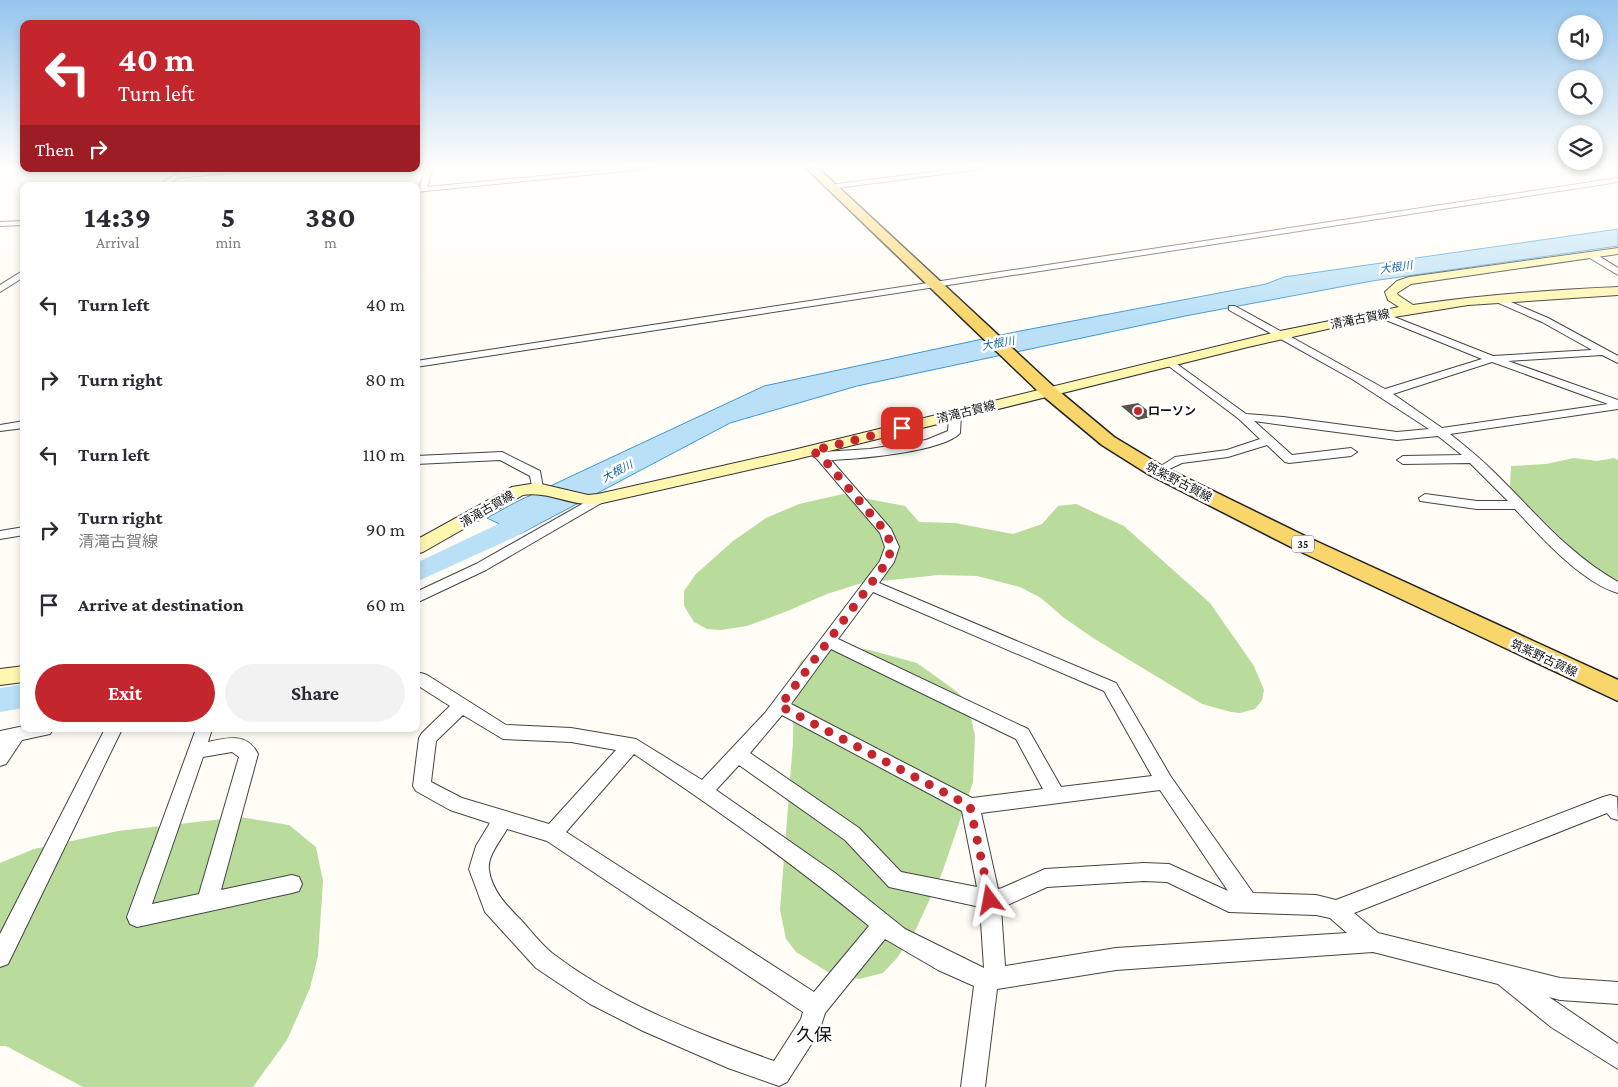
<!DOCTYPE html>
<meta charset="utf-8">
<style>
:root{--surface:#fff;--page:#f2f2f3;--text:#2b2b33;--muted:#7c7c81;--accent:#c4262e}
body{margin:0;font-family:"Crimson Pro","Noto Sans JP",serif;background:var(--page);color:var(--text);height:100vh;display:flex;flex-direction:column;font-size:19px;white-space:nowrap}
*{box-sizing:border-box;margin:0}
p{font-size:16px;color:var(--muted)}
.icon{flex:none;width:28px;height:28px;fill:none;stroke:currentColor;stroke-width:2;stroke-linecap:round;stroke-linejoin:round}
.map{position:relative;flex:1;overflow:hidden}
.panel{position:absolute;left:20px;top:182px;width:400px;height:550px;display:flex;flex-direction:column;background:var(--surface);border-radius:10px;box-shadow:0 2px 8px #0003}
.panel>*{flex:none}
.top-card{position:absolute;left:20px;top:20px;width:400px;height:152px;border-radius:10px;box-shadow:0 2px 8px #0003;background:#c4262e;color:#fff;overflow:hidden}
.fabs{position:absolute;left:1558px;top:15px;display:grid;gap:10px}
.fabs a{display:grid;place-items:center;width:45px;height:45px;border-radius:50%;background:var(--surface);box-shadow:0 2px 8px #0003;font-size:25px}
.pin{position:absolute;display:grid;place-items:center;width:42px;height:42px;color:#fff;margin:-21px;border-radius:10px;box-shadow:0 2px 8px #0006}
.me{position:absolute;width:55px;margin:-28px;rotate:347deg;stroke-linejoin:round;filter:drop-shadow(0 0 4px #0008)}
.turn{display:flex;align-items:center;gap:18px;height:105px;padding:0 15px;font-size:22px}
.turn .icon{width:65px;height:65px;stroke-width:2.5}
.turn b{display:block;font-size:35px;line-height:42px}
.then{display:flex;align-items:center;height:48px;padding:0 15px;background:#0003;gap:10px;font-size:19px}
.eta{display:flex;justify-content:space-evenly;align-items:center;height:85px;text-align:center}
.eta b{font-size:30px;font-weight:700;line-height:35px}
.cta{display:flex;gap:10px;margin-top:auto;padding:10px 15px}
.cta a{flex:1;height:58px;border-radius:30px;background:var(--accent);color:#fff;font-size:20px;font-weight:700;line-height:58px;text-align:center}
.cta a+a{background:var(--page);color:var(--text)}
ul{padding:0;list-style:none}
li{display:flex;align-items:center;gap:15px;height:75px;padding:0 15px}
li div{flex:1}
li b{display:block;font-size:19px}
li em{font-style:normal}
.map>svg:first-child{display:block}
</style>
<div class="map">
<svg width="1618" height="1087" viewBox="0 0 1618 1087">
<rect width="100%" height="100%" fill="#fffdf5"/>
<path fill="#b9dc9c" d="M 1574,458 L 1597,461 L 1614,458 L 1618,460 L 1618,580 L 1605,575 L 1579,555 L 1510,488 L 1511,466 L 1546,464 Z
M 843,494 L 905,506 L 919,522 L 955,523 L 1013,534 L 1042,524 L 1058,506 L 1076,504 L 1124,526 L 1210,603 L 1254,666 L 1264,690 L 1262,700 L 1255,709 L 1240,713 L 1231,712 L 1202,704 L 1093,638 L 1063,617 L 1041,598 L 1020,587 L 977,576 L 939,575 L 862,583 L 827,594 L 785,612 L 747,626 L 721,630 L 707,629 L 694,622 L 684,606 L 684,591 L 696,574 L 733,541 L 766,518 L 799,504 Z
M 833,649 L 866,649 L 917,663 L 956,691 L 964,699 L 970,712 L 975,736 L 973,782 L 942,873 L 915,931 L 897,958 L 883,973 L 859,979 L 831,974 L 796,952 L 786,939 L 780,910 L 793,742 L 794,674 L 801,661 L 809,655 Z
M 240,817 L 289,825 L 316,847 L 323,881 L 318,956 L 310,988 L 287,1040 L 253,1087 L 83,1087 L 6,1046 L 0,1046 L 0,863 L 34,849 L 118,831 Z"/>
<path fill="#b9e0f7" stroke="#3f96cf" d="M 1618,229 L 1618,246 L 1372,281 L 1185,316 L 857,386 L 730,423 L 520,534 L 487,518 L 516,502 L 764,386 L 1015,332 L 1266,284 L 1284,277 Z"/>
<g fill="none" stroke-linecap="round" stroke-linejoin="round">
<path fill="#b9e0f7" fill-rule="evenodd" d="M 540,506 L 548,508 L 552,513 L 548,518 L 513,538 L 416,582 L 416,563 L 532,508 Z
M 24,684 L 24,708 L 0,712 L 0,688 Z"/>
</g>
<path fill="#5a524d" d="M 1138,403 L 1155,416 L 1138,420 L 1121,406 Z"/>
<g fill="none" stroke-linecap="round" stroke-linejoin="round">
<g stroke="#444" stroke-width="2">
<path id="street" d="M 426,168 L 433,168 L 427,187 L 625,168 L 655,168 L 416,192 L 416,188 L 419,188 Z
M 964,168 L 988,168 L 830,189 L 826,187 L 830,185 Z
M 231,169 L 253,169 L 250,171 L 178,178 L 165,186 L 156,186 L 184,169 L 187,171 L 186,173 Z
M 1618,178 L 1618,182 L 416,367 L 416,361 Z
M 24,221 L 24,225 L 0,226 L 0,222 Z
M 1588,253 L 1594,253 L 1618,268 L 1618,275 L 1588,257 Z
M 24,270 L 24,277 L 0,292 L 0,285 Z
M 1497,296 L 1548,318 L 1618,356 L 1618,363 L 1602,355 L 1508,361 L 1618,400 L 1618,409 L 1450,434 C 1465,446 1480,458 1494,472 C 1534,511 1568,554 1618,582 L 1618,593 C 1582,583 1540,536 1515,509 L 1477,509 L 1420,501 L 1419,498 L 1425,494 L 1477,501 L 1508,501 L 1470,463 L 1403,464 L 1397,460 L 1403,456 L 1462,455 L 1438,436 L 1397,440 L 1254,421 L 1292,455 L 1351,448 L 1357,452 L 1351,456 L 1289,463 L 1285,462 L 1267,445 L 1228,457 L 1182,463 L 1167,470 L 1161,466 L 1175,457 L 1227,450 L 1260,439 L 1239,419 L 1166,364 L 1165,362 L 1166,360 L 1170,359 L 1246,414 L 1283,417 L 1397,432 L 1429,429 L 1352,379 L 1229,310 L 1229,306 L 1235,306 L 1385,389 L 1482,359 L 1376,316 L 1376,312 L 1379,311 L 1493,356 L 1592,350 L 1542,322 L 1494,301 L 1492,299 ZM 1492,362 L 1608,404 L 1442,428 L 1393,394 Z
M 955,411 L 961,414 L 960,433 C 943,452 857,459 831,460 L 891,529 L 899,547 L 894,562 L 879,583 L 1116,683 L 1171,777 L 1253,893 L 1316,895 L 1336,900 L 1603,797 L 1610,795 L 1617,797 L 1618,820 L 1611,818 L 1607,813 L 1354,913 L 1378,933 L 1560,978 L 1618,982 L 1618,1004 L 1560,1000 L 1549,997 L 1618,1044 L 1618,1069 L 1551,1027 L 1498,984 L 1373,952 L 1116,970 L 997,989 L 985,1087 L 961,1087 L 974,986 L 938,970 L 885,939 L 825,1013 L 819,1032 L 787,1082 L 779,1086 L 728,1068 L 643,1031 L 590,1004 L 536,968 L 485,912 L 469,869 L 476,846 L 490,823 L 450,810 L 416,791 L 413,786 L 419,738 L 422,733 L 450,706 L 420,687 L 416,688 L 416,674 L 421,673 L 427,675 L 506,725 L 571,728 L 636,739 L 702,780 L 765,713 L 880,561 L 885,547 L 880,533 L 817,459 L 806,451 L 812,447 L 823,452 L 870,449 L 926,440 L 948,431 L 949,414 ZM 873,592 L 1104,691 L 1152,776 L 1061,787 L 1028,729 L 838,639 ZM 831,649 L 1016,739 L 1043,789 L 972,798 L 791,704 ZM 463,715 L 503,739 L 571,742 L 616,750 L 549,824 L 462,798 L 431,782 L 436,741 ZM 782,715 L 962,811 L 977,887 L 901,872 L 859,828 L 750,753 ZM 634,754 C 715,808 794,864 869,926 L 814,992 L 566,832 ZM 739,765 L 845,840 L 889,887 L 980,907 L 984,968 L 905,929 L 835,873 L 716,790 ZM 1160,790 L 1228,891 L 1169,864 L 1144,863 L 1045,869 L 1002,888 L 998,889 L 981,813 ZM 507,829 L 547,841 L 803,1012 L 801,1019 L 774,1061 C 698,1034 617,1003 552,953 C 541,944 531,931 521,920 C 507,906 492,891 489,870 C 487,856 501,840 507,829 ZM 1144,881 L 1167,882 L 1229,912 L 1316,915 L 1330,918 L 1347,933 L 1116,948 L 1005,966 L 1001,908 L 1047,887 Z
M 24,421 L 24,428 L 0,431 L 0,425 Z
M 502,452 L 540,471 L 543,488 L 541,491 L 533,491 L 530,476 L 500,460 L 416,464 L 416,456 Z
M 598,495 L 603,496 L 604,499 L 603,502 L 486,570 L 416,603 L 416,592 L 476,564 Z
M 24,527 L 24,535 L 0,539 L 0,531 Z
M 24,726 L 24,729 L 53,729 L 50,734 L 22,740 L 6,764 L 0,766 L 0,731 Z
M 105,729 L 122,729 L 8,964 L 0,967 L 0,934 Z
M 196,729 L 212,729 L 208,742 C 227,738 247,732 258,754 L 221,890 L 292,875 L 299,877 L 302,884 L 299,891 L 292,893 L 137,927 L 130,924 L 127,917 ZM 232,752 L 239,757 L 199,894 L 152,904 L 203,757 Z"/>
</g>
<g stroke="#333" stroke-width="2">
<path id="secondary" d="M 1618,248 L 1618,254 L 1411,284 L 1397,293 L 1398,295 L 1413,305 C 1481,295 1549,290 1618,287 L 1618,295 L 1468,305 L 1345,325 L 1248,347 L 793,460 L 598,504 C 572,507 550,491 523,495 L 423,552 L 416,554 L 416,540 L 512,487 L 518,486 L 537,483 L 588,495 L 598,494 L 793,450 L 1280,331 L 1399,307 L 1388,300 L 1385,292 L 1397,281 L 1409,277 Z
M 24,666 L 24,682 L 0,685 L 0,669 Z"/>
</g>
<g stroke="#222" stroke-width="3">
<path id="primary" d="M 806,168 L 818,168 L 1054,387 L 1114,437 L 1162,466 L 1309,538 L 1618,680 L 1618,701 L 1293,548 L 1148,474 L 1102,445 L 1042,395 Z"/>
</g>
<use href="#street" fill="#fff" fill-rule="evenodd"/>
<use href="#secondary" fill="#fff6b0" fill-rule="evenodd"/>
<use href="#primary" fill="#f9d66b" fill-rule="evenodd"/>
</g>
<linearGradient id="sky" x2="0" y2="1"><stop stop-color="#95c6ee"/><stop offset="0.52" stop-color="#fffefa"/><stop offset="1" stop-color="#fffefa" stop-opacity="0"/></linearGradient>
<rect width="1618" height="321" fill="url(#sky)"/>
<g fill="none" stroke-linecap="round" stroke-linejoin="round">
<path stroke="#c4262e" stroke-width="9" stroke-dasharray="0 16.2" d="M 902,428 L 812,451 L 821,456 L 886,532 L 892,547 L 887,562 L 780,706 L 970,806 L 990,900"/>
</g>
<circle fill="#c4262e" stroke="#fff" stroke-width="2" cx="1138" cy="411" r="5"/>
<g text-anchor="middle" dominant-baseline="central" stroke-width="5" stroke-linejoin="round" paint-order="stroke">
<g font-size="11" font-style="italic" fill="#1768a6" stroke="#fff">
<text transform="translate(1396 267) rotate(-8)">大根川</text>
<text transform="translate(998 343) rotate(-11)">大根川</text>
<text transform="translate(617 471) rotate(-28)">大根川</text>
</g>
<rect fill="#fff" stroke="#585858" stroke-width="1" x="1292" y="535.5" width="22" height="17" rx="4"/>
<g font-size="11" font-weight="bold" fill="#111">
<text x="1303" y="544">35</text>
</g>
<g font-size="12" fill="#111" stroke="#fff">
<text transform="translate(1360 319) rotate(-11)">清滝古賀線</text>
<text transform="translate(966 412) rotate(-14)">清滝古賀線</text>
<text transform="translate(1179 482) rotate(27)">筑紫野古賀線</text>
<text transform="translate(487 509) rotate(-30)">清滝古賀線</text>
<text transform="translate(1544 658) rotate(25)">筑紫野古賀線</text>
</g>
<g font-size="12" font-weight="bold" fill="#111" stroke="#fff" text-anchor="start">
<text x="1148" y="411">ローソン</text>
</g>
<g font-size="18" fill="#111" stroke="#fff">
<text x="814" y="1035">久保</text>
</g>
</g>
</svg>
<div class="fabs">
<a><svg class="icon" aria-label="sound" viewBox="0 0 24 24"><path d="M4 9h4l5-4v14l-5-4H4zM17 9q2 3 0 6"/></svg></a>
<a><svg class="icon" aria-label="search" viewBox="0 0 24 24"><circle cx="10" cy="10" r="6"/><path d="M15 15l6 6"/></svg></a>
<a><svg class="icon" aria-label="layers" viewBox="0 0 24 24"><path d="M12 4l9 5-9 5-9-5zM3 14l9 5 9-5"/></svg></a>
</div>
<div class="pin" style="left:902px;top:428px;background:#d93025"><svg class="icon" aria-label="arrive" viewBox="0 0 24 24"><path d="M6 21V4h12l-3 4 3 4H6"/></svg></div>
<svg class="me" style="left:990px;top:900px" viewBox="-20 -20 40 40"><path d="M0-17L14 15 0 8-14 15z" fill="#c4262e" stroke="#fff" stroke-width="4"/></svg>
<div class="top-card">
<div class="turn"><svg class="icon" aria-label="left" viewBox="0 0 24 24"><path d="M17 20v-9H6M10 6l-5 5 5 5"/></svg><div><b>40 m</b>Turn left</div></div>
<div class="then">Then<svg class="icon" aria-label="right" viewBox="0 0 24 24"><path d="M7 20v-9h11M14 6l5 5-5 5"/></svg></div>
</div>
<section class="panel">
<div class="eta">
<div><b>14:39</b><p>Arrival</p></div>
<div><b>5</b><p>min</p></div>
<div><b>380</b><p>m</p></div>
</div>
<ul>
<li><svg class="icon" aria-label="left" viewBox="0 0 24 24"><path d="M17 20v-9H6M10 6l-5 5 5 5"/></svg><div><b>Turn left</b></div><em>40 m</em></li>
<li><svg class="icon" aria-label="right" viewBox="0 0 24 24"><path d="M7 20v-9h11M14 6l5 5-5 5"/></svg><div><b>Turn right</b></div><em>80 m</em></li>
<li><svg class="icon" aria-label="left" viewBox="0 0 24 24"><path d="M17 20v-9H6M10 6l-5 5 5 5"/></svg><div><b>Turn left</b></div><em>110 m</em></li>
<li><svg class="icon" aria-label="right" viewBox="0 0 24 24"><path d="M7 20v-9h11M14 6l5 5-5 5"/></svg><div><b>Turn right</b><p>清滝古賀線</p></div><em>90 m</em></li>
<li><svg class="icon" aria-label="arrive" viewBox="0 0 24 24"><path d="M6 21V4h12l-3 4 3 4H6"/></svg><div><b>Arrive at destination</b></div><em>60 m</em></li>
</ul>
<div class="cta"><a>Exit</a><a>Share</a></div>
</section>
</div>
